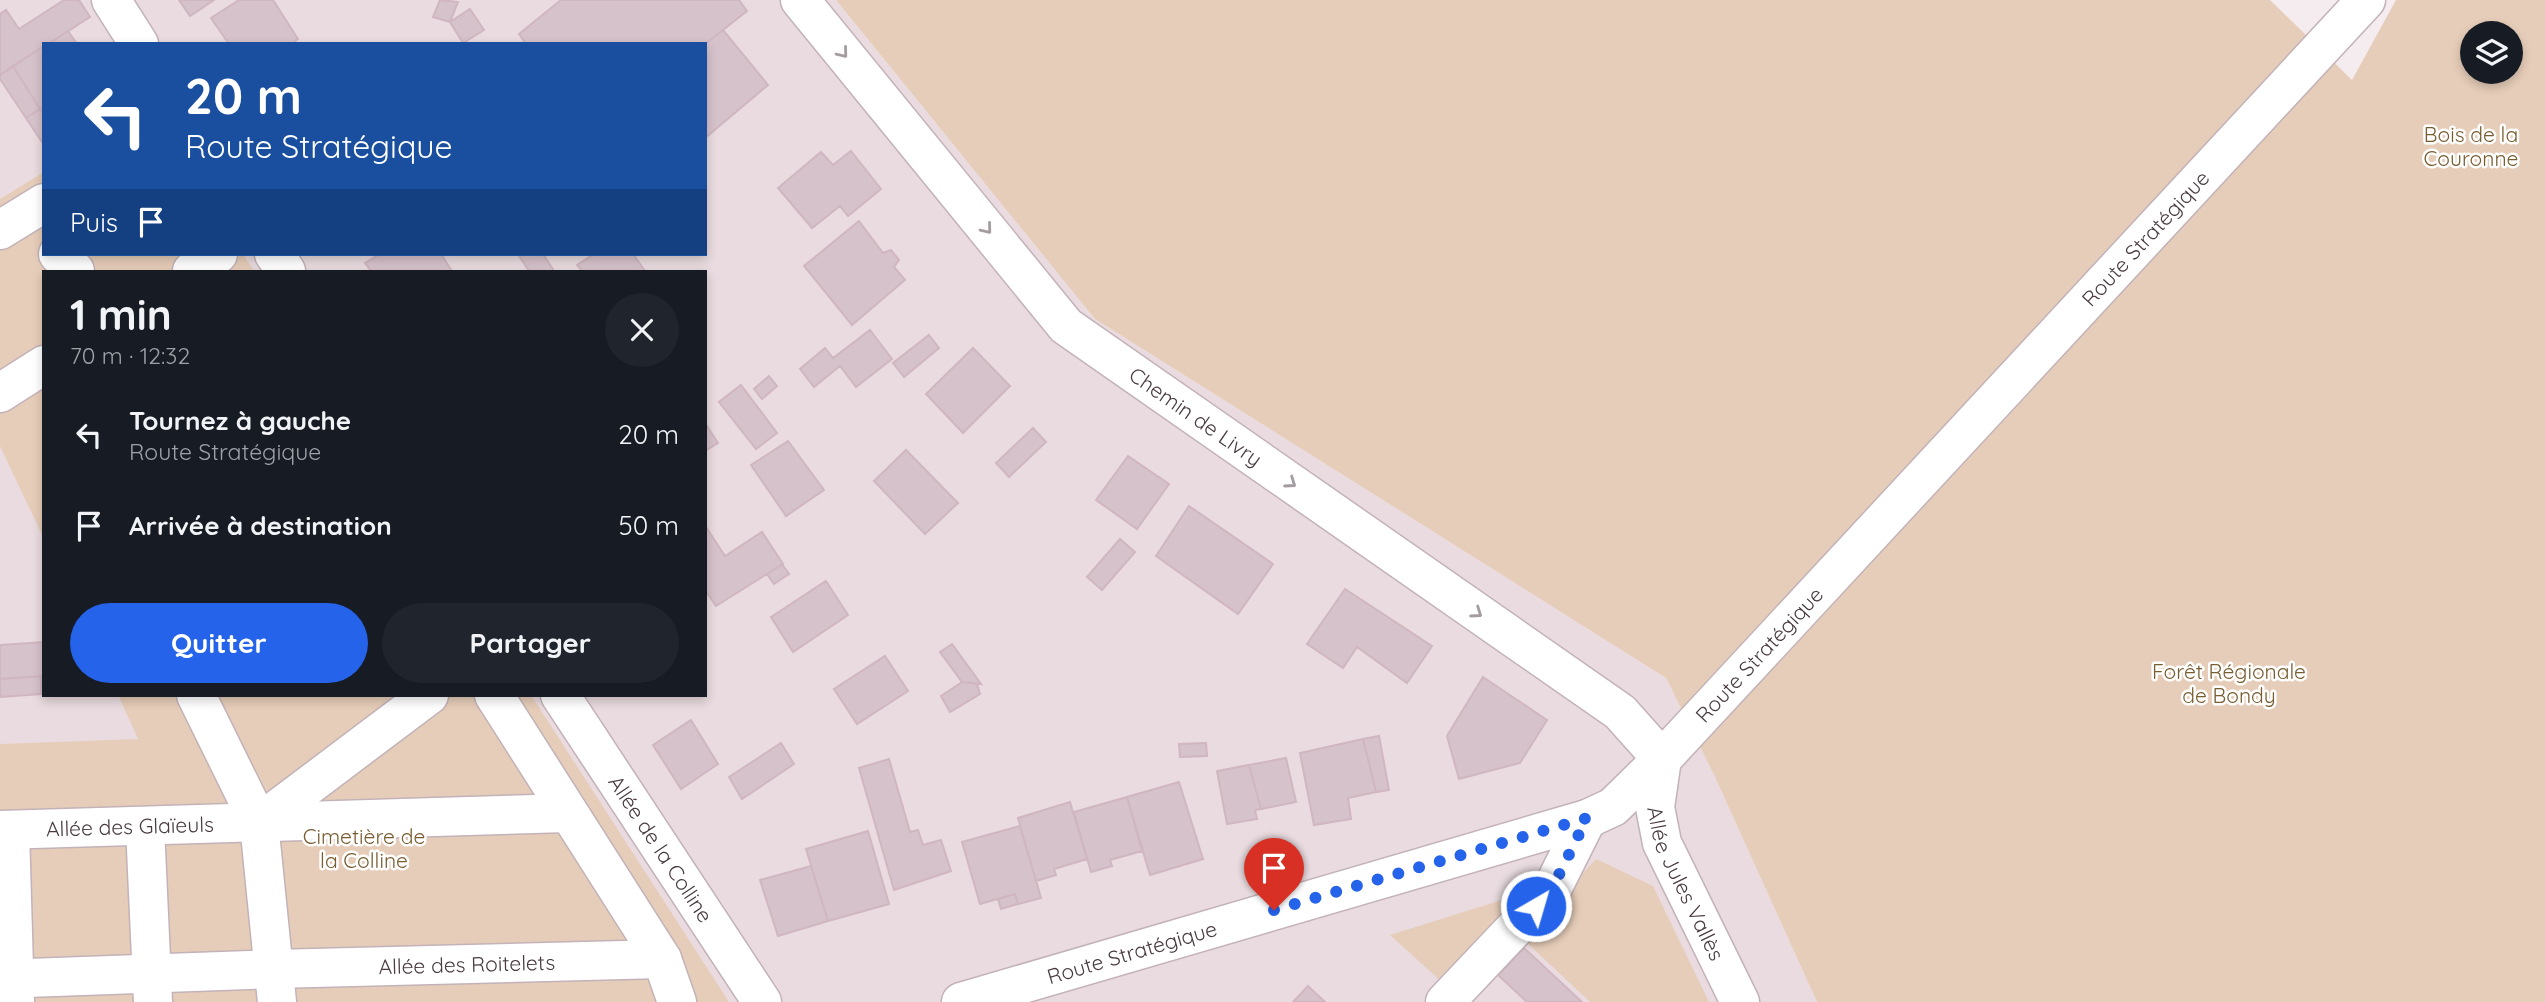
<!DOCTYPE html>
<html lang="fr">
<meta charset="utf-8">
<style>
:root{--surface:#171b24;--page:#20242c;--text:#f1f3f6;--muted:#9ea1a6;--accent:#2563eb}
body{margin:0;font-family:Quicksand,sans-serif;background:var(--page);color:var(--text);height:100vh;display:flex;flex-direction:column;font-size:26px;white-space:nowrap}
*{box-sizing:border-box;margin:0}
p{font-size:23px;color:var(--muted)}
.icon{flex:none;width:38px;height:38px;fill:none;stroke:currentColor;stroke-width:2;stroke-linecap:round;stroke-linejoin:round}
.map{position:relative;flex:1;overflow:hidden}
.side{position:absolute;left:42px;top:270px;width:665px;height:427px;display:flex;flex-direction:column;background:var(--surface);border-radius:0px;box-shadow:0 4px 10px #0003}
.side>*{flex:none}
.guide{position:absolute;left:42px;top:42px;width:665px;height:214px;border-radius:0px;box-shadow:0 4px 10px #0003;background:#1a4fa0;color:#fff;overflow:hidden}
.buttons{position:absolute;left:2460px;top:21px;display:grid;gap:14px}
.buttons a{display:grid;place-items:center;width:63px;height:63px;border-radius:50%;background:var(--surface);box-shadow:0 4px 10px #0003;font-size:35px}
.pin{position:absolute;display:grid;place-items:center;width:60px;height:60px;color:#fff;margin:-72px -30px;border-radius:50% 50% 50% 0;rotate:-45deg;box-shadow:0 0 7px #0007}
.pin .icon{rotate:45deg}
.me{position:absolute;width:77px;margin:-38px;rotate:38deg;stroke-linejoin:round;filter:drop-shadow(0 0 5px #0008)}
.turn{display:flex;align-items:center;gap:24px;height:147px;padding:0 28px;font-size:32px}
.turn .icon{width:91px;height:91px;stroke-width:2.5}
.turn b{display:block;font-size:49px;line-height:60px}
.then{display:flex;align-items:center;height:66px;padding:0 28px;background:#0003;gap:14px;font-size:26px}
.round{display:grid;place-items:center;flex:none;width:74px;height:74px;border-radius:37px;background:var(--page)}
.head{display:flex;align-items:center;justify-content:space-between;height:119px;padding:0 28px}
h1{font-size:42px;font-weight:700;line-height:52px}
.cta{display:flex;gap:14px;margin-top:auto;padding:14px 28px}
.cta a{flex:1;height:80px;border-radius:42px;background:var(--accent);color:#fff;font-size:28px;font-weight:700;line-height:80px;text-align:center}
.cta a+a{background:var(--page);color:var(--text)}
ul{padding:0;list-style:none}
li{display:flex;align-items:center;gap:21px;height:91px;padding:0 28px}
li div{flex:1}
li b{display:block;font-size:26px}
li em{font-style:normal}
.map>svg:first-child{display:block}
</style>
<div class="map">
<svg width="2545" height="1002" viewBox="0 0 2545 1002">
<rect width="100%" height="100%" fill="#f5ecef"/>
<path fill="#e9dbdf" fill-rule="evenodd" d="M 0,0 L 836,0 L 1095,319 L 1666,678 L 1715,777 L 1817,1002 L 0,1002 ZM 44,44 L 705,44 L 705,254 L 44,254 ZM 44,271 L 705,271 L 705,695 L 44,695 Z"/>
<path fill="#e6cdb9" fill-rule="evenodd" d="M 836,0 L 2270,0 L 2352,80 L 2396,0 L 2545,0 L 2545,1002 L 1817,1002 L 1715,777 L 1666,678 L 1095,319 ZM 2473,33 L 2511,33 L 2511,72 L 2473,72 Z
M 44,172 L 44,254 L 243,254 L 254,271 L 44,271 L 44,539 L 0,446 L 0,199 Z
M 118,695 L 531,695 L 729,1002 L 0,1002 L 0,744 L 138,739 Z
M 1596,859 L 1653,886 L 1709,1002 L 1590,1002 L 1522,938 Z
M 1537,889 L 1443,983 L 1390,935 Z"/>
<path fill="#d6c2ca" stroke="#d0b6c0" stroke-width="2" d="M 64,0 L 79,0 L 90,17 L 48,44 L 44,44 L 44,46 L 0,75 L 0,14 L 6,10 L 19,29 Z
M 179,0 L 214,0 L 190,16 Z
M 239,0 L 273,0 L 298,39 L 291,44 L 229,44 L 211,18 Z
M 440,0 L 458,2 L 450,22 L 433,17 Z
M 561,0 L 739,0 L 747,11 L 705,44 L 526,44 L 519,34 Z
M 470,9 L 484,30 L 463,43 L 450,22 Z
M 723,30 L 768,85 L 705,138 L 705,44 Z
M 68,31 L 77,44 L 48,44 Z
M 44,46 L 44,107 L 40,109 L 13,66 Z
M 13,66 L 40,109 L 26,118 L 0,79 L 0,75 Z
M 40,109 L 44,115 L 44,145 L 26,118 Z
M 851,151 L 881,189 L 848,216 L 840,206 L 812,228 L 778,188 L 821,152 L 833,165 Z
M 859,221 L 883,253 L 891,250 L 899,260 L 894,267 L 905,280 L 852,325 L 804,266 Z
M 380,254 L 441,254 L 452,271 L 371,271 L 365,263 Z
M 523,254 L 543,254 L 554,271 L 529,271 L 519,256 Z
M 594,254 L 633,254 L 645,271 L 582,271 L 577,265 Z
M 870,330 L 892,359 L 856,387 L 840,366 L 814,387 L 800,369 L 825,348 L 833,358 Z
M 929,335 L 939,348 L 904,377 L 893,363 Z
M 973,348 L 1010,386 L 963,433 L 926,394 Z
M 769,376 L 777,386 L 762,399 L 754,389 Z
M 741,385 L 777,433 L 756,449 L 719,402 Z
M 705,423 L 718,443 L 705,451 Z
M 1033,428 L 1046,442 L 1009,477 L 996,463 Z
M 788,441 L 824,490 L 786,516 L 751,465 Z
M 906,450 L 958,503 L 925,534 L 874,481 Z
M 1128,456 L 1169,484 L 1137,529 L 1096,500 Z
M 1189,506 L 1273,564 L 1238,614 L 1156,556 Z
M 706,527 L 725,556 L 762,532 L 783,564 L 716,606 L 705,590 Z
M 1120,539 L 1135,552 L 1102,590 L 1087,577 Z
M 782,564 L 789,574 L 774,584 L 767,574 Z
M 826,581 L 848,615 L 793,652 L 771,617 Z
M 1345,589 L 1432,646 L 1407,683 L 1357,647 L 1343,668 L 1307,644 Z
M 44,642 L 44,676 L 0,679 L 0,645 Z
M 952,644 L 981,684 L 962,682 L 940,652 Z
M 885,656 L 908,691 L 857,724 L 834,689 Z
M 41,676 L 41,694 L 0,697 L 0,679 Z
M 1483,677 L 1547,720 L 1520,763 L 1459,779 L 1447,736 Z
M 962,682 L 977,684 L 980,694 L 950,712 L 941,696 Z
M 691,720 L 718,764 L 681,789 L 653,745 Z
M 1379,736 L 1389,790 L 1376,792 L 1363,739 Z
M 1363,739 L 1376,792 L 1348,798 L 1351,819 L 1314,825 L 1300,753 Z
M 781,743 L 794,764 L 742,799 L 729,777 Z
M 1206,743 L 1207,756 L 1180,757 L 1179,744 Z
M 1286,758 L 1296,802 L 1261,809 L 1249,765 Z
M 889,759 L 910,832 L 918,830 L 923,845 L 941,840 L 951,871 L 894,890 L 859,768 Z
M 1249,765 L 1261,809 L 1255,810 L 1257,819 L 1227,824 L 1217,771 Z
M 1179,782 L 1203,859 L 1150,875 L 1127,797 Z
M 1127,797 L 1142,851 L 1110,860 L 1112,866 L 1091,872 L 1074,812 Z
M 1070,802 L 1087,859 L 1054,869 L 1056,875 L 1036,881 L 1018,818 Z
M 1020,826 L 1041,898 L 1018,904 L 1015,894 L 980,904 L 962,842 Z
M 868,831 L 889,904 L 828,921 L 806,849 Z
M 811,866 L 828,921 L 778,936 L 760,880 Z
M 1015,894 L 1018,904 L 1001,909 L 998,899 Z
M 1524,948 L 1582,1002 L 1527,1002 L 1498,975 Z
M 1308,986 L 1325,1002 L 1293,1002 Z"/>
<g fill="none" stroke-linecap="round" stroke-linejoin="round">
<g stroke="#c3b2b8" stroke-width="41">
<g id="minor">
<path d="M 111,0 L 139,44"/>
<path id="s1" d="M 800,0 L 1066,326 L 1620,712 L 1662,759"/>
<path d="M 0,230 L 44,203"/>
<path d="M 58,254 L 75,271"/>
<path d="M 274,254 L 286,271"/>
<path d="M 192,271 L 218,254"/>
<path d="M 0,393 L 44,365"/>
<path d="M 196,695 L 259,823 L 277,1002"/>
<path d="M 494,695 L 662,959 L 677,1002"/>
<path id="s2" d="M 560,695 L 762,1002"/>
<path id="s3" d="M 1662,759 L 1655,807 L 1662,843 L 1740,1002"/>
<path d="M 259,823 L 429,695"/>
<path d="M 145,827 L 153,1002"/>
<path id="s4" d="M 0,830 L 568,813"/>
<path d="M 10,830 L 15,1002"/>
<path id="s5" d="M 0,979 L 274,969 L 662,959"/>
<path id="s6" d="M 961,1002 L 1587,819 L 1613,807 L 1662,759 L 2366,0"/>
<path d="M 1445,1002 L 1552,889 L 1587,819"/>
</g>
</g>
<use href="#minor" stroke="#fff" stroke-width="38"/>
</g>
<defs><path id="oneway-chevron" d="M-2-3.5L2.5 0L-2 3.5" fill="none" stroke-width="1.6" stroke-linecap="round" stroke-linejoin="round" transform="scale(1.75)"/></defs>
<g stroke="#a49ca0">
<use href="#oneway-chevron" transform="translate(843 53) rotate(51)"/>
<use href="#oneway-chevron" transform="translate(987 229) rotate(51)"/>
<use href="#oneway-chevron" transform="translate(1291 483) rotate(35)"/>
<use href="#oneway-chevron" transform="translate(1477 613) rotate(35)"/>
</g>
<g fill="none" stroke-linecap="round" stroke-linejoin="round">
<path stroke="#2563eb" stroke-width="12" stroke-dasharray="0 21.6" d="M 1274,910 L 1587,818 L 1552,889 L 1536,906"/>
</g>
<g text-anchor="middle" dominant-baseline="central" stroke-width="5" stroke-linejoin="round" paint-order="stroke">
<g font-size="21" fill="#785d30" stroke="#fff">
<text x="2471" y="134">Bois de la<tspan x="2471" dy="24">Couronne</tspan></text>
<text x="2229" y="671">Forêt Régionale<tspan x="2229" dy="24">de Bondy</tspan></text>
<text x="364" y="836">Cimetière de<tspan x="364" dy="24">la Colline</tspan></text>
</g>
<g font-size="21" fill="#493a40" stroke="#fff">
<text stroke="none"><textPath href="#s6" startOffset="1460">Route Stratégique</textPath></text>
<text stroke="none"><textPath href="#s1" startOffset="579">Chemin de Livry</textPath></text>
<text stroke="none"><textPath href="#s6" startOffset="892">Route Stratégique</textPath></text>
<text stroke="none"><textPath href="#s4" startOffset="130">Allée des Glaïeuls</textPath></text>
<text stroke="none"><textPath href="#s2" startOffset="184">Allée de la Colline</textPath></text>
<text stroke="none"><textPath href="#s3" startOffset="131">Allée Jules Vallès</textPath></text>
<text stroke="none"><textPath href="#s6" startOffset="178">Route Stratégique</textPath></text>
<text stroke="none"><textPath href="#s5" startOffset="467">Allée des Roitelets</textPath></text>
</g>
</g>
</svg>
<div class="buttons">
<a><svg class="icon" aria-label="layers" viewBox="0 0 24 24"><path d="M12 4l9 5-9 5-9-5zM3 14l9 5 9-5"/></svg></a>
</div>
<div class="pin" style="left:1274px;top:910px;background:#d93025"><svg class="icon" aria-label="arrive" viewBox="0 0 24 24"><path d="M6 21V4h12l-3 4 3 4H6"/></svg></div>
<svg class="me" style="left:1536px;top:906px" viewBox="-20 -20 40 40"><circle r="17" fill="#2563eb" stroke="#fff" stroke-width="3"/><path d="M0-11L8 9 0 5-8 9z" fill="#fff"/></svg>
<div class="guide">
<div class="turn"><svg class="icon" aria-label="left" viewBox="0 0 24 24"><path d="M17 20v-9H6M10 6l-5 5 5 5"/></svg><div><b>20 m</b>Route Stratégique</div></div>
<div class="then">Puis<svg class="icon" aria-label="arrive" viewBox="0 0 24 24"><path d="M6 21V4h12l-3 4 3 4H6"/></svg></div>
</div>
<section class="side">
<div class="head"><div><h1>1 min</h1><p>70 m · 12:32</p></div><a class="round"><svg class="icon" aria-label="close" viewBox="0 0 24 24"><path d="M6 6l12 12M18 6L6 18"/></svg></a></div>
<ul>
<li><svg class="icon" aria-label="left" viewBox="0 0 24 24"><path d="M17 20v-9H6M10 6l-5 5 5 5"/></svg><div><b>Tournez à gauche</b><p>Route Stratégique</p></div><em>20 m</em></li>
<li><svg class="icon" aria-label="arrive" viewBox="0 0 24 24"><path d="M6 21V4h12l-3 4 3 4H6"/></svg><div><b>Arrivée à destination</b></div><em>50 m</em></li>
</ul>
<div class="cta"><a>Quitter</a><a>Partager</a></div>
</section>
</div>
